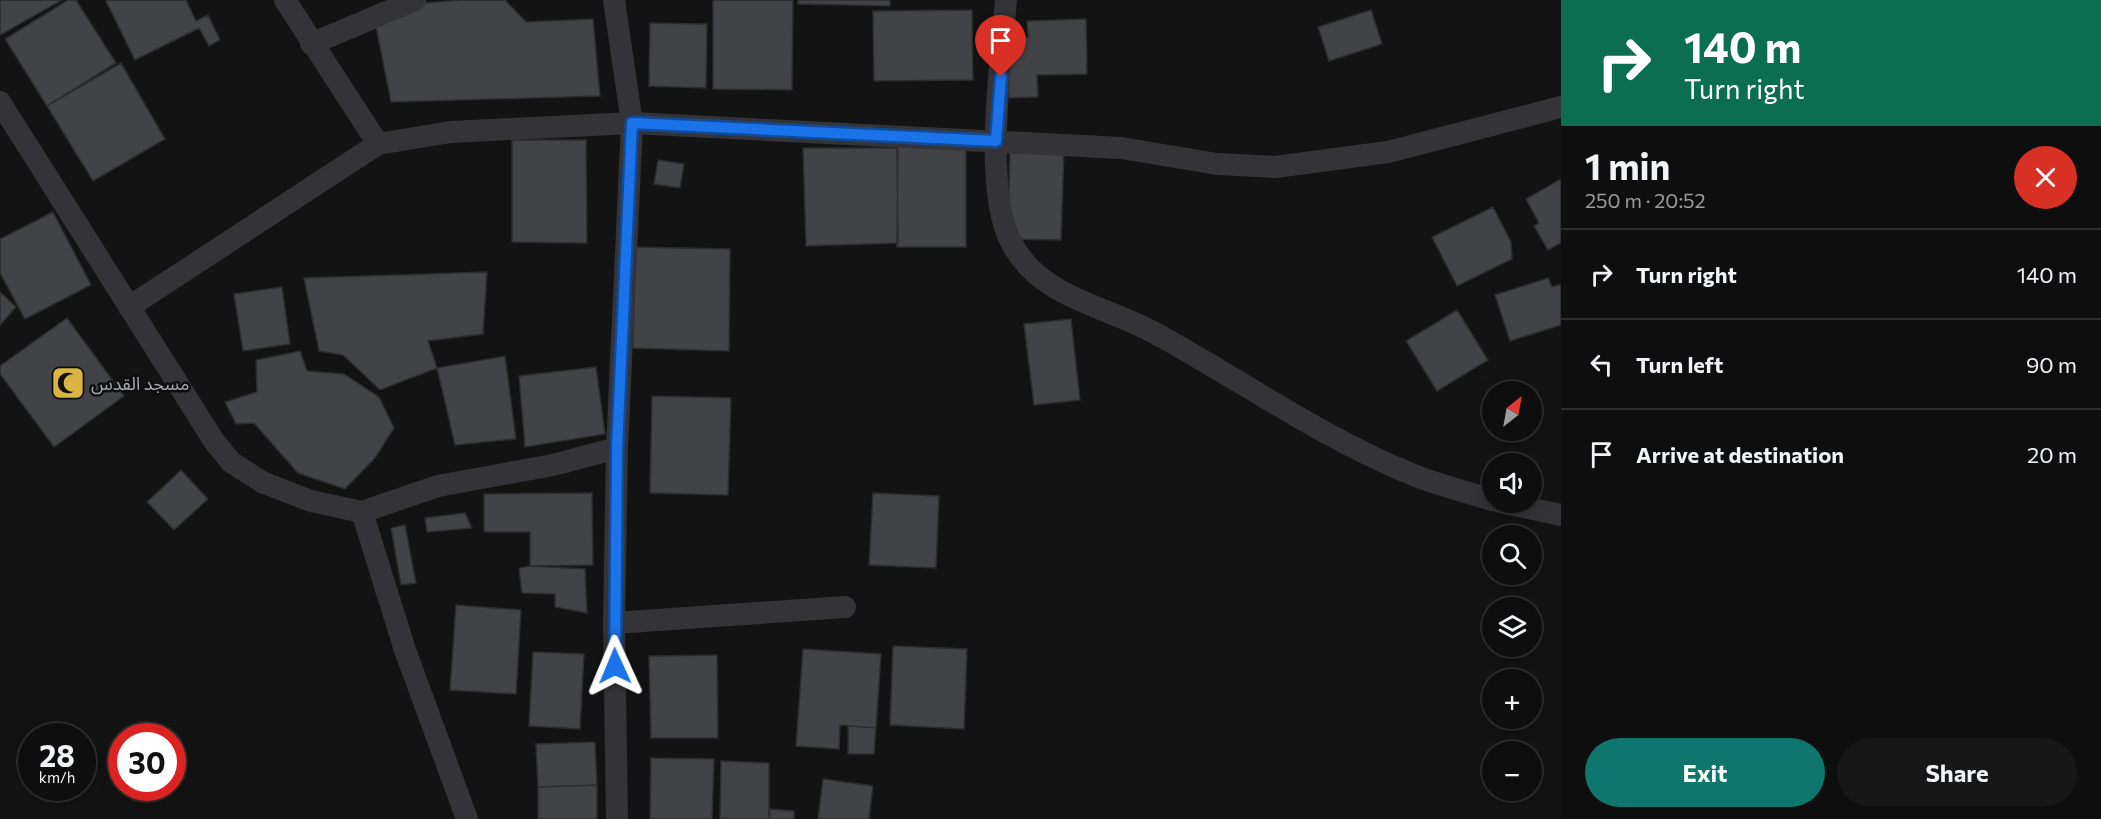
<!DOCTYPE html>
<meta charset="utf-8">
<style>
:root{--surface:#0e0e0f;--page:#171718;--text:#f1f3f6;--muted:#9b9c9e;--line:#2e2e2f;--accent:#0f766e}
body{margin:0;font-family:Commissioner,"Noto Sans Arabic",sans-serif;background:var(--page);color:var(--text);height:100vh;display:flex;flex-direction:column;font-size:22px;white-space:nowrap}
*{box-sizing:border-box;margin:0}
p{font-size:20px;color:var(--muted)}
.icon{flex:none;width:33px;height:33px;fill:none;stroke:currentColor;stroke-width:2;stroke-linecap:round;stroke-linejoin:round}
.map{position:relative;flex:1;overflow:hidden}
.side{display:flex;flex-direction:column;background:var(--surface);width:540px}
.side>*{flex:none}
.banner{background:#0b6e4f;color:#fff;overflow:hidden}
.needle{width:39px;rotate:31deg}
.controls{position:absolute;left:1482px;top:381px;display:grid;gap:12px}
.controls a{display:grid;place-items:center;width:60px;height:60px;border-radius:50%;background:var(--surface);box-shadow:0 3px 15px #0003,0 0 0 2px var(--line);font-size:30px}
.speed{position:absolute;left:18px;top:723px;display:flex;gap:12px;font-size:30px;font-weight:700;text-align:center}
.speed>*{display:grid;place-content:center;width:78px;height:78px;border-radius:50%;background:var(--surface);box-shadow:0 3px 15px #0003,0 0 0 2px var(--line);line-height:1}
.speed small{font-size:15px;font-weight:400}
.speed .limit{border:9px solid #d22;background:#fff;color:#111}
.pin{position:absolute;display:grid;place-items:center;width:51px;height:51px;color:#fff;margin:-62px -26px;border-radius:50% 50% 50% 0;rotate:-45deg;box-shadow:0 0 6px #0007}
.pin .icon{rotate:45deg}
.me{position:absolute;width:66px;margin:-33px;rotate:359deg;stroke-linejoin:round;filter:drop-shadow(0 0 4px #0008)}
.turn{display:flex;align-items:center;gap:21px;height:126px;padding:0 24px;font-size:27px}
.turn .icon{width:78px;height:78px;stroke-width:2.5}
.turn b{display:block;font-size:42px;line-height:51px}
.round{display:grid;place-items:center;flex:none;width:63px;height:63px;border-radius:32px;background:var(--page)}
.head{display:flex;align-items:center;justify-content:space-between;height:102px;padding:0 24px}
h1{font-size:36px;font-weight:700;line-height:45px}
.action{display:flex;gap:12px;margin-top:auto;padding:12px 24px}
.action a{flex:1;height:69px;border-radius:36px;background:var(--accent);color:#fff;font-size:24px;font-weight:700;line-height:69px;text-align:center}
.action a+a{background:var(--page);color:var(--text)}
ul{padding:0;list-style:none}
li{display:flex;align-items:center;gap:18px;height:90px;padding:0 24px;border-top:2px solid var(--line)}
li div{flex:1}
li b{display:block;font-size:22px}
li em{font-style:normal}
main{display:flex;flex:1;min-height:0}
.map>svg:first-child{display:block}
</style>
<main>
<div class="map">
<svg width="1561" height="819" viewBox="0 0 1561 819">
<rect width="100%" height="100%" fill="#131314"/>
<path fill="#424347" stroke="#2d2d30" stroke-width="1.5" d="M 0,0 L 62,0 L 0,35 Z
M 68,0 L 76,0 L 116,63 L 47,106 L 5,39 Z
M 108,0 L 186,0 L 196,21 L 208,15 L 220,40 L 209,46 L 199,28 L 135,60 L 106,1 Z
M 463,0 L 505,0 L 526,22 L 593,19 L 600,96 L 391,102 L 372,7 Z
M 713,0 L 793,0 L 792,90 L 713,89 Z
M 798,0 L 890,0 L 890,6 L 798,4 Z
M 972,10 L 973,80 L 874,81 L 873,11 Z
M 1371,10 L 1382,44 L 1329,61 L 1318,27 Z
M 1086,19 L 1087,74 L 1037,75 L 1038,97 L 1009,98 L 1007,37 L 1028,37 L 1027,21 Z
M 650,23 L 707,24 L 706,88 L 649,86 Z
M 121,63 L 165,139 L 93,181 L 47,106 Z
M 512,140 L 586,140 L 587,243 L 512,242 Z
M 898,142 L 966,143 L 966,247 L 897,247 Z
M 1010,146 L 1064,148 L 1061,240 L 1008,239 Z
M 803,148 L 897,148 L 898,243 L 806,246 Z
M 658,160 L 684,164 L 680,188 L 654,184 Z
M 1561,179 L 1561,243 L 1548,250 L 1534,226 L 1539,223 L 1526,199 Z
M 1493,207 L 1511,242 L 1512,259 L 1457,286 L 1432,237 Z
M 53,212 L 91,285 L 25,319 L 0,273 L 0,239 Z
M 635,247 L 730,249 L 729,351 L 633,348 Z
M 487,272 L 483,334 L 428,341 L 437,368 L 380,390 L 343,355 L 319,351 L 304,278 Z
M 1548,278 L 1552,287 L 1561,284 L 1561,325 L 1510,341 L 1495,295 Z
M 282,287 L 290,344 L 243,351 L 234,294 Z
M 0,292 L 16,307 L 0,325 Z
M 1457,310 L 1488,360 L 1437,391 L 1406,341 Z
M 67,318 L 124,396 L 54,447 L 0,374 L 0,366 Z
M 1071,319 L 1080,400 L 1034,405 L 1024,324 Z
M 300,351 L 307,371 L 344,374 L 379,397 L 394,428 L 375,458 L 345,489 L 298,473 L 254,423 L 236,424 L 225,402 L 257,392 L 256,360 Z
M 505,356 L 516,439 L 455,445 L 437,368 Z
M 596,367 L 605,434 L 525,447 L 519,376 Z
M 652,396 L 731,398 L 728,495 L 650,493 Z
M 181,470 L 208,499 L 174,530 L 147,502 Z
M 592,493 L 593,565 L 530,566 L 530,532 L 484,532 L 484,494 Z
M 873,493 L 939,496 L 936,568 L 869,565 Z
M 465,513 L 472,528 L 427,532 L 425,518 Z
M 405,525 L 416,583 L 401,585 L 391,528 Z
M 530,566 L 585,569 L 587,613 L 555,607 L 555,594 L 522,593 L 519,568 Z
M 456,605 L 521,610 L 516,694 L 450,690 Z
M 893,646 L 967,649 L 964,729 L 890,725 Z
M 803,649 L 881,654 L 876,728 L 840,725 L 839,749 L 796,746 Z
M 533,652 L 584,654 L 580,729 L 529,726 Z
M 717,655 L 718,738 L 651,738 L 649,656 Z
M 848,726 L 876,728 L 874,754 L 848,754 Z
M 595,742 L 597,785 L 538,787 L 536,744 Z
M 651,758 L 714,759 L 712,819 L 650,819 Z
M 721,761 L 769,763 L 769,819 L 720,819 Z
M 823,779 L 873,786 L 869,819 L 818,819 Z
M 597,785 L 597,819 L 538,819 L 538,787 Z
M 770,809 L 794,811 L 794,819 L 769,819 Z"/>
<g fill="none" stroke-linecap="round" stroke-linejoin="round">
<path stroke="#343438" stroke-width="22" d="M 285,0 L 378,144
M 614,0 L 632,123 L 617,448 L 614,623 L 617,819
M 1006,0 C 1001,61 983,189 1011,242 C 1039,297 1103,305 1153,332 C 1238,378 1320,437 1411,474 C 1437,485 1465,491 1492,500
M 311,44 L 415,0
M 0,102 L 214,441 L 231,462 L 262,482 L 311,501 L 362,512 L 438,486 L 553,465 L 617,448
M 129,307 L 378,144 L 451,132 L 632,123 L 1121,148 L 1217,164 L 1275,167 L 1388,152 L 1561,107
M 1500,502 L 1561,515
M 362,512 L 405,650 L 467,819
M 614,623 L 845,607"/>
</g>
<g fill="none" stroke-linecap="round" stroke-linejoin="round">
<g stroke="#114b97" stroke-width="15">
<path id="route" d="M 615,666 L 617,448 L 632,123 L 996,141 L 1001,77"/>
</g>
<use href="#route" stroke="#1a73e8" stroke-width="10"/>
</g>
<defs>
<g id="mosque-square" transform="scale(1.725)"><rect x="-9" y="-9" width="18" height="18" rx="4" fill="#dab544" stroke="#0e0e0f"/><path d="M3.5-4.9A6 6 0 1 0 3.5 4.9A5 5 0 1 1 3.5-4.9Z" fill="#111"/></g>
</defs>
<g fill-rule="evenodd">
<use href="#mosque-square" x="68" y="383"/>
</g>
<g text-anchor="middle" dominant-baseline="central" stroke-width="5" stroke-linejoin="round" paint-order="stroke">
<g font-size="18" fill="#a6a9b3" stroke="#0e0e0f" text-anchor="start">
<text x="91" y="383">مسجد القدس</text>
</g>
</g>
</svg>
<div class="controls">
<a><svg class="needle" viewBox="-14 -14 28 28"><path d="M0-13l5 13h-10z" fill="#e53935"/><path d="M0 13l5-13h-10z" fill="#9b9c9e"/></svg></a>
<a><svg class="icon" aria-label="sound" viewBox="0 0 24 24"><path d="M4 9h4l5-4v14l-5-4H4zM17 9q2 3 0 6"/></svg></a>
<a><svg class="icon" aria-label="search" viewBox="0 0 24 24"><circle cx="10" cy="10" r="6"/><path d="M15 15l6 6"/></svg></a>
<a><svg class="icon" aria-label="layers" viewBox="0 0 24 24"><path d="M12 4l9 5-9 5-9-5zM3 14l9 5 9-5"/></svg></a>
<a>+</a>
<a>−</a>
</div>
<div class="speed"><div>28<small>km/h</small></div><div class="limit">30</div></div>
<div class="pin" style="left:1001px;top:77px;background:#d93025"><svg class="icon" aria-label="arrive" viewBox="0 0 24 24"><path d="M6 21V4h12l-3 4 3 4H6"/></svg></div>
<svg class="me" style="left:615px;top:666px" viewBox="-20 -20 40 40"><path d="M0-17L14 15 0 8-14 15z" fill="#1a73e8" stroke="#fff" stroke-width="4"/></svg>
</div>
<section class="side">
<div class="banner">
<div class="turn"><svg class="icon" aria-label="right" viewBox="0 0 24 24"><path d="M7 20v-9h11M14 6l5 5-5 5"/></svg><div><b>140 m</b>Turn right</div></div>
</div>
<div class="head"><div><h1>1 min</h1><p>250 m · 20:52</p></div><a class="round" style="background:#d93025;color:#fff"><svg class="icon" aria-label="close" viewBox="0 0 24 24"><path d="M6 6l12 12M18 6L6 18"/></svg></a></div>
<ul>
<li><svg class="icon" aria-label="right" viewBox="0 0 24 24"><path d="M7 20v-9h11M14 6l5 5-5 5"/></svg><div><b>Turn right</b></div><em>140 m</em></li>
<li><svg class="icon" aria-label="left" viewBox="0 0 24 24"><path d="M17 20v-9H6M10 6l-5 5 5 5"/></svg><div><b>Turn left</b></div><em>90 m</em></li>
<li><svg class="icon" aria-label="arrive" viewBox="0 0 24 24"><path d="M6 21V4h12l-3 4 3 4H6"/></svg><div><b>Arrive at destination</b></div><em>20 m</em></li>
</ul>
<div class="action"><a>Exit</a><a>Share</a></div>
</section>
</main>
